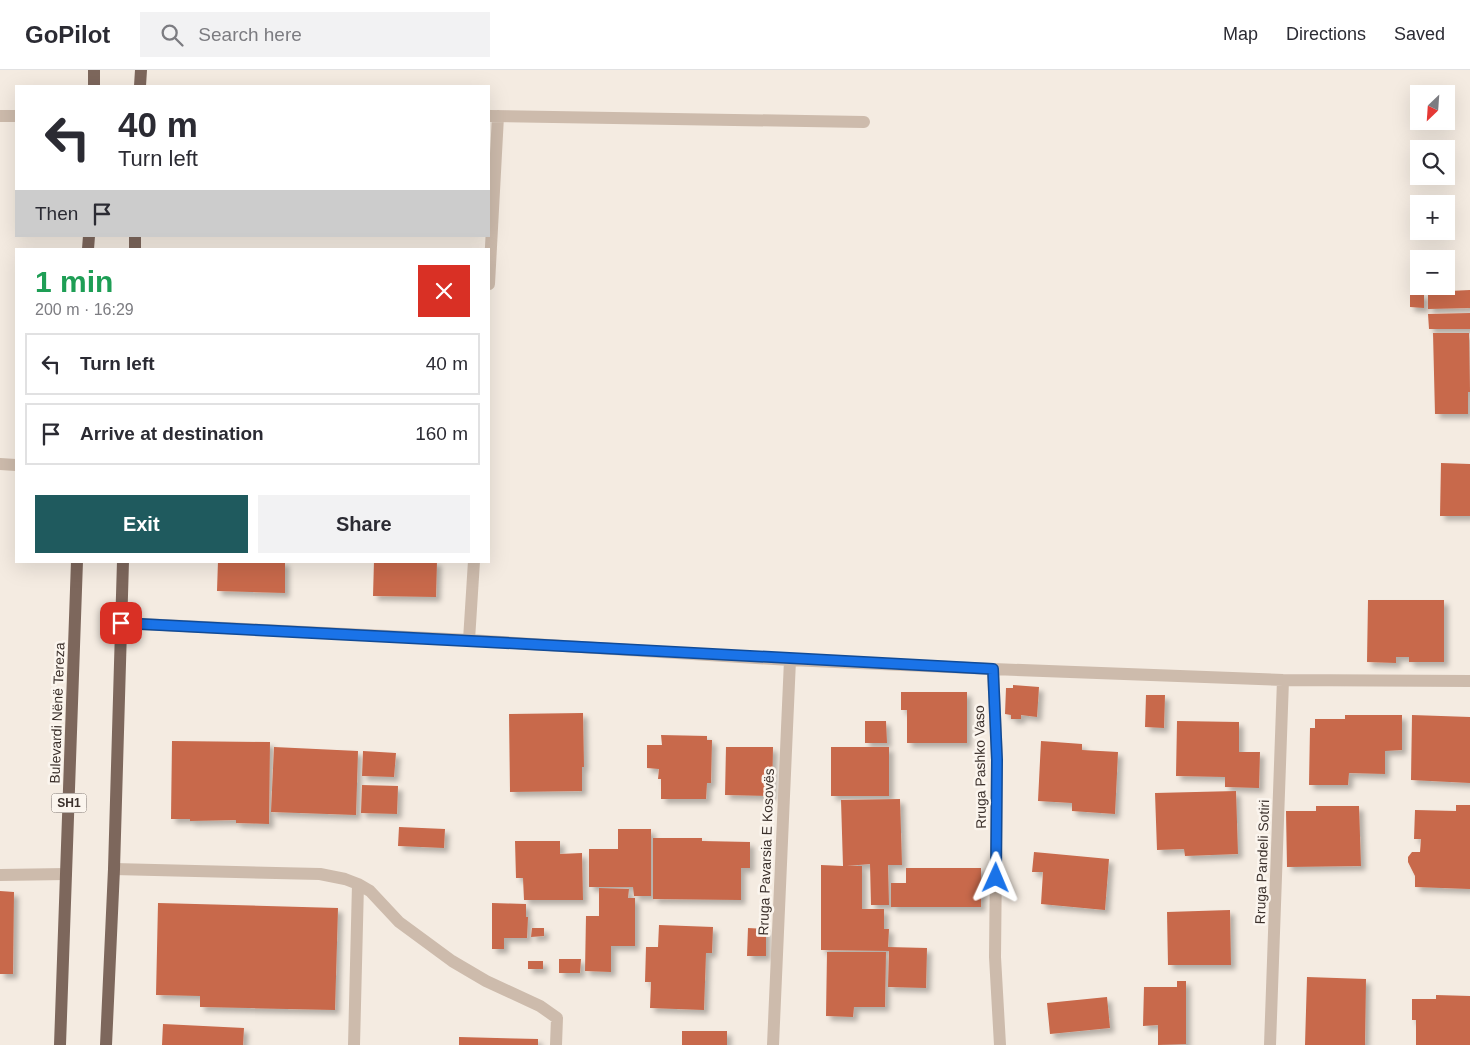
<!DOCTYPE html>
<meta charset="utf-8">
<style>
:root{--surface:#fff;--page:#f2f2f3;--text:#2b2b33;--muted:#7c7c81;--line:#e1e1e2;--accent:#1f5a5e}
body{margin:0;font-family:Arial,sans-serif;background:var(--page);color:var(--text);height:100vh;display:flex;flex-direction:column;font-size:19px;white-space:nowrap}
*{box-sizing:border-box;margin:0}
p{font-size:16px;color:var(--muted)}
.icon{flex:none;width:28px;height:28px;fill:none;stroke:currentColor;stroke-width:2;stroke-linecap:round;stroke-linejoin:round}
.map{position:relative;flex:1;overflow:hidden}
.sheet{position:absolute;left:15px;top:178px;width:475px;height:315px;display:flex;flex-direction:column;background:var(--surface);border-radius:0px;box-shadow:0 5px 20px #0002}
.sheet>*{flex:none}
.hud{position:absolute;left:15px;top:15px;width:475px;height:152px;border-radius:0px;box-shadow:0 5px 20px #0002;background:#fff;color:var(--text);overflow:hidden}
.needle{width:32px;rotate:205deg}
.fabs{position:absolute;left:1410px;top:15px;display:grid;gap:10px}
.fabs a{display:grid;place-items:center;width:45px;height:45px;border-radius:0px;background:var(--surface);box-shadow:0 5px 20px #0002;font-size:25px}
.pin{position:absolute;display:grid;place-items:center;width:42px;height:42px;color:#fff;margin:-21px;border-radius:10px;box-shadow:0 2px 8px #0006}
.me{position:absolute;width:55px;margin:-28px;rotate:1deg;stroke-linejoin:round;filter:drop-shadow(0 0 4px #0008)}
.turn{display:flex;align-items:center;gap:18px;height:105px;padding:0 20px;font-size:22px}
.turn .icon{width:65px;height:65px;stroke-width:2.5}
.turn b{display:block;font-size:35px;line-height:42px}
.then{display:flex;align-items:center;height:48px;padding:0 20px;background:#0003;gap:10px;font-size:19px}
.round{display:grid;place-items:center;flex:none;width:52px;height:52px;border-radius:0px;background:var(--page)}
.headline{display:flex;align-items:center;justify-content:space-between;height:85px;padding:0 20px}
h1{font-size:30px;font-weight:600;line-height:38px;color:#1e9e55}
.button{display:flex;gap:10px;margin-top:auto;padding:10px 20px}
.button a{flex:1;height:58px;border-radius:0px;background:var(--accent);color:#fff;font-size:20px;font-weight:600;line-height:58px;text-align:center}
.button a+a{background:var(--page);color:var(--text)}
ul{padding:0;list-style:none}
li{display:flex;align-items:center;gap:15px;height:62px;margin:0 10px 8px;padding:0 10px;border:2px solid var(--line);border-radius:0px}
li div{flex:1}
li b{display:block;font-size:19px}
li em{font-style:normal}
header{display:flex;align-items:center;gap:30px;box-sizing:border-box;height:70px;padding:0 25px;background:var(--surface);border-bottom:1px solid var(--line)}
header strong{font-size:24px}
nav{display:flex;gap:28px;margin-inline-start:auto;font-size:18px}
.search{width:350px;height:45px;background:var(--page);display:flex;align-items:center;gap:12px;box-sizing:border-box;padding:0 18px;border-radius:0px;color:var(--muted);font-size:19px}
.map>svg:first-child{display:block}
</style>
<header>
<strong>GoPilot</strong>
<div class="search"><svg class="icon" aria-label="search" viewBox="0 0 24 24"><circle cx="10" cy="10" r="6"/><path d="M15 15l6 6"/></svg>Search here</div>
<nav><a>Map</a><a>Directions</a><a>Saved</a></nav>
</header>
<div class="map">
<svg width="1470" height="975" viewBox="0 0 1470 975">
<defs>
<filter id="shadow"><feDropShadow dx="4.5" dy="4.5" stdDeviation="2.5" flood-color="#0004"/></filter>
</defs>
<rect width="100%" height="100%" fill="#f4ebe1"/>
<path fill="#c8694b" filter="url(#shadow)" d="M 1470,220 L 1470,238 L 1428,239 L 1428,222 Z
M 1410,223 L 1424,224 L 1424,238 L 1410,237 Z
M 1470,243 L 1470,259 L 1429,259 L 1428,244 Z
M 1433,263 L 1469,263 L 1470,322 L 1468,322 L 1468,344 L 1435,344 Z
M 1441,393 L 1470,394 L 1470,446 L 1440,446 Z
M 218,491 L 285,491 L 285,523 L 217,521 Z
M 374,491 L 437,491 L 436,527 L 373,526 Z
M 1368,530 L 1444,530 L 1444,592 L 1409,592 L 1409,587 L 1396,587 L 1396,593 L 1367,592 Z
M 1013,615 L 1039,617 L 1037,647 L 1021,645 L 1021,649 L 1011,649 L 1011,645 L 1005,644 L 1006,618 L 1013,618 Z
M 901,622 L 967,622 L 967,673 L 907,673 L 907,640 L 901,640 Z
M 1146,625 L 1165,625 L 1164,658 L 1145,657 Z
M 583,643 L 584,697 L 582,697 L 582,721 L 510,722 L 509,644 Z
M 1345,645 L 1402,645 L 1402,680 L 1385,681 L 1385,704 L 1349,703 L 1348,715 L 1309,715 L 1310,658 L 1315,658 L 1315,649 L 1345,649 Z
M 1412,645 L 1470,647 L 1470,713 L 1411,710 Z
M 865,651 L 886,651 L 887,673 L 865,673 Z
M 1177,651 L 1239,652 L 1239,682 L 1260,682 L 1259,718 L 1225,717 L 1225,707 L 1176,706 Z
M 661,665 L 707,666 L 707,670 L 712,670 L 711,713 L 707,713 L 706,729 L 661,729 L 661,709 L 658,709 L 659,699 L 647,698 L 647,675 L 662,675 Z
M 172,671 L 270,672 L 269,754 L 236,753 L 236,750 L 190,751 L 190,749 L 171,749 Z
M 1041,671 L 1082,674 L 1082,680 L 1118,682 L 1115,744 L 1072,741 L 1072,733 L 1038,731 Z
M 274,677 L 358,681 L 356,745 L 271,742 Z
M 726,677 L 773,677 L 772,726 L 725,725 Z
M 831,677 L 889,677 L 889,726 L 831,726 Z
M 363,681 L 396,683 L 394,707 L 362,706 Z
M 362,715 L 398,716 L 397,744 L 361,743 Z
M 1236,721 L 1238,784 L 1185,786 L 1184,779 L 1157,780 L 1155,723 Z
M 900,729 L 902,795 L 888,795 L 889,835 L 871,835 L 870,794 L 847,796 L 862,796 L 862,839 L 884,839 L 884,859 L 889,859 L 888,877 L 927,878 L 926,918 L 888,917 L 889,881 L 821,880 L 821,795 L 843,796 L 841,730 Z
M 1456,735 L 1470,735 L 1470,819 L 1415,817 L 1415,806 L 1408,792 L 1408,787 L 1412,782 L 1420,782 L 1421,769 L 1414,769 L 1415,740 L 1456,741 Z
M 1316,736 L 1359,736 L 1361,796 L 1287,797 L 1286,741 L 1316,741 Z
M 399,757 L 445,759 L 444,778 L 398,776 Z
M 618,759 L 651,759 L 651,826 L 634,826 L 633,817 L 589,817 L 589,779 L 618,779 Z
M 653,768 L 702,768 L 702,771 L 750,772 L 750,798 L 741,798 L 741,830 L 653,829 Z
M 515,771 L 560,771 L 560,784 L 582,783 L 583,830 L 524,830 L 523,808 L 516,808 Z
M 1034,782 L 1109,789 L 1105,840 L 1041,834 L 1043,802 L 1032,802 Z
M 906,798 L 981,798 L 981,837 L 891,837 L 891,813 L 906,813 Z
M 599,818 L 629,819 L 628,828 L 635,828 L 635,876 L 611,876 L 611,902 L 585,901 L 586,846 L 599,846 Z
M 0,821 L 14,822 L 13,904 L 0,904 Z
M 158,833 L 338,838 L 335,940 L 200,937 L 200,926 L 156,925 Z
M 492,833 L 526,834 L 526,847 L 528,847 L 527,868 L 504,868 L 504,879 L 492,879 Z
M 1230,840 L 1231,895 L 1168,895 L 1167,842 Z
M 659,855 L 713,857 L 712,883 L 706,883 L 704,940 L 650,938 L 651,912 L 645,912 L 646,877 L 658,877 Z
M 532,858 L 544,858 L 544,866 L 531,867 Z
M 748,858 L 766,859 L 766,886 L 747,886 Z
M 827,882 L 886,882 L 885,937 L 854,937 L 853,947 L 826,946 Z
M 559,889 L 581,889 L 580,903 L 559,903 Z
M 528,891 L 543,891 L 543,899 L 528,899 Z
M 1307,907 L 1366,909 L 1365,975 L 1305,975 Z
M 1177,911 L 1186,911 L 1186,974 L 1158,975 L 1158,955 L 1143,956 L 1144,917 L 1177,917 Z
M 1436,925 L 1470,926 L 1470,975 L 1416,975 L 1416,950 L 1412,950 L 1412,929 L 1436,929 Z
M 1107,927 L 1110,958 L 1050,964 L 1047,933 Z
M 163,954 L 244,958 L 243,975 L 162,975 Z
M 682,961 L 727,961 L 727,975 L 682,975 Z
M 459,967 L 538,969 L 538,975 L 459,975 Z"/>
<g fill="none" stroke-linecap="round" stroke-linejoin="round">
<path stroke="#cdbbac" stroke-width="12" d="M 0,46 L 16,46
M 489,46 L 864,52
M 489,214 L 498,46
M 0,394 L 16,395
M 121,553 L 469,570 L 790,590 L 993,599 L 1283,610 L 1470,611
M 469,570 L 474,491
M 993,599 L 997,690 L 995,887 L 1000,975
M 114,799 L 320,804 L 345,809 L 358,814 L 370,821 L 399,852 L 452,891 L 486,911 L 540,936 L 557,948 L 556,975
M 0,805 L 66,804
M 354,975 L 358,814
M 773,975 L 790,590
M 1270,975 L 1283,610"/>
<path stroke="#7d675c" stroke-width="12" d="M 94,16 L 94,0
M 140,16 L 141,0
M 88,179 L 89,166
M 135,179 L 135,166
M 60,975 L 77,491
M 106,975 L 114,799 L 123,491"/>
</g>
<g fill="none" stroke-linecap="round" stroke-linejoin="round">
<g stroke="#114b97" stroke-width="12">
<path id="route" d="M 121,553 C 412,566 702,585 993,599 L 997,690 L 996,808"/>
</g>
<use href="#route" stroke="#1a73e8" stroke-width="9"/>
</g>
<g text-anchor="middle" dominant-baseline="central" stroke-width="5" stroke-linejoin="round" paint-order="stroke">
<rect fill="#fbf5ee" stroke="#756b66" stroke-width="1" x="51.5" y="723.5" width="35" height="19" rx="4"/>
<g font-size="12" font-weight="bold" fill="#3b302b">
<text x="69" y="733">SH1</text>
</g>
<g font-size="14" fill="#3b302b" stroke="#fbf5ee">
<text transform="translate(57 643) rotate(-88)">Bulevardi Nënë Tereza</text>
<text transform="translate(980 697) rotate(-91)">Rruga Pashko Vaso</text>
<text transform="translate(766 782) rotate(-88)">Rruga Pavarsia E Kosovës</text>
<text transform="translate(1262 792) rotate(-88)">Rruga Pandeli Sotiri</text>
</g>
</g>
</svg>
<div class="fabs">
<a><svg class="needle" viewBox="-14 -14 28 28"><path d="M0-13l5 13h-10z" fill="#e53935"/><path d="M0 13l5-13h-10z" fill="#7c7c81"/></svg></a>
<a><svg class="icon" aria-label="search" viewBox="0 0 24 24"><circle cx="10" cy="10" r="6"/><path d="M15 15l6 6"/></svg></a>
<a>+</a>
<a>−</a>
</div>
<div class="pin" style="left:121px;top:553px;background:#d93025"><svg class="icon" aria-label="arrive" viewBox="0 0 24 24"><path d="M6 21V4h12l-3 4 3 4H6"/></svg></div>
<svg class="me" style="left:996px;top:808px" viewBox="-20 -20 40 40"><path d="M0-17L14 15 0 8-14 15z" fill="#1a73e8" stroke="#fff" stroke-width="4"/></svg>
<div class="hud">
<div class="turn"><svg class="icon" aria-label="left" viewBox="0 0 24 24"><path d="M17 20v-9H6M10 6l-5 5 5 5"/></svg><div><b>40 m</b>Turn left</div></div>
<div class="then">Then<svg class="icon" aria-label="arrive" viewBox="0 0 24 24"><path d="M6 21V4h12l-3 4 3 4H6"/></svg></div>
</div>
<section class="sheet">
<div class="headline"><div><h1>1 min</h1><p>200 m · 16:29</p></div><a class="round" style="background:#d93025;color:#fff"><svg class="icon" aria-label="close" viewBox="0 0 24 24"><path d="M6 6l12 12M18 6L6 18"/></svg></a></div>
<ul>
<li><svg class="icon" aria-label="left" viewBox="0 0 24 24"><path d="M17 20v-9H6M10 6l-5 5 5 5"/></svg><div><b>Turn left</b></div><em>40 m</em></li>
<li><svg class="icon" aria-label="arrive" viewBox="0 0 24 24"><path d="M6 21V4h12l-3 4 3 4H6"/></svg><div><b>Arrive at destination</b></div><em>160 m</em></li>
</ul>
<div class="button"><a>Exit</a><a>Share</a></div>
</section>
</div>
